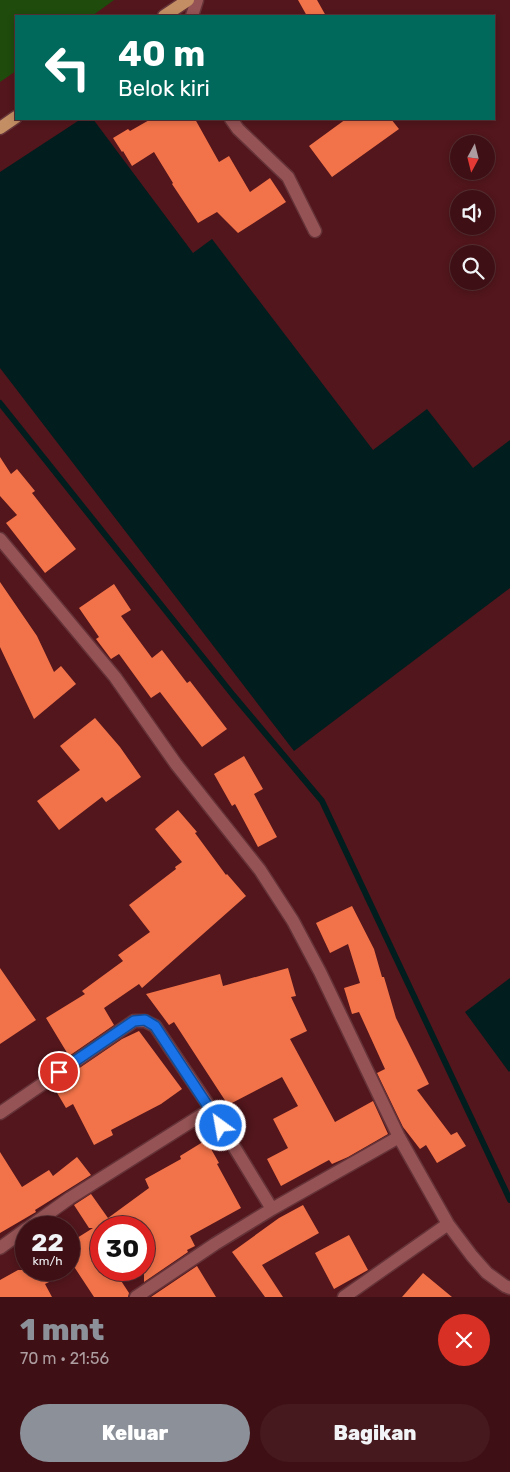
<!DOCTYPE html>
<html lang="id">
<meta charset="utf-8">
<style>
:root{--surface:#3e1015;--page:#45191e;--text:#f1f3f6;--muted:#ad9da0;--line:#573034;--accent:#8c9099}
body{margin:0;font-family:Rubik,sans-serif;background:var(--page);color:var(--text);height:100vh;display:flex;flex-direction:column;font-size:19px;white-space:nowrap}
*{box-sizing:border-box;margin:0}
p{font-size:16px;color:var(--muted)}
.icon{flex:none;width:28px;height:28px;fill:none;stroke:currentColor;stroke-width:2;stroke-linecap:round;stroke-linejoin:round}
.map{position:relative;height:1297px;overflow:hidden}
.panel{display:flex;flex-direction:column;background:var(--surface);flex:1}
.panel>*{flex:none}
.guide{position:absolute;left:15px;top:15px;width:480px;height:105px;border-radius:0px;box-shadow:0 2px 8px #0003,0 0 0 1px var(--line);background:#00695c;color:#fff;overflow:hidden}
.needle{width:32px;rotate:187deg}
.buttons{position:absolute;left:450px;top:135px;display:grid;gap:10px}
.buttons a{display:grid;place-items:center;width:45px;height:45px;border-radius:50%;background:var(--surface);box-shadow:0 2px 8px #0003,0 0 0 1px var(--line);font-size:25px}
.speed{position:absolute;left:15px;top:1216px;display:flex;gap:10px;font-size:25px;font-weight:700;text-align:center}
.speed>*{display:grid;place-content:center;width:65px;height:65px;border-radius:50%;background:var(--surface);box-shadow:0 2px 8px #0003,0 0 0 1px var(--line);line-height:1}
.speed small{font-size:12px;font-weight:400}
.speed .limit{border:8px solid #d22;background:#fff;color:#111}
.pin{position:absolute;display:grid;place-items:center;width:42px;height:42px;color:#fff;margin:-21px;border:2px solid #fff;border-radius:50%;box-shadow:0 1px 5px #0007}
.me{position:absolute;width:55px;margin:-28px;rotate:328deg;stroke-linejoin:round;filter:drop-shadow(0 0 4px #0008)}
.turn{display:flex;align-items:center;gap:18px;height:105px;padding:0 20px;font-size:22px}
.turn .icon{width:65px;height:65px;stroke-width:2.5}
.turn b{display:block;font-size:35px;line-height:42px}
.round{display:grid;place-items:center;flex:none;width:52px;height:52px;border-radius:26px;background:var(--page)}
.headline{display:flex;align-items:center;justify-content:space-between;height:85px;padding:0 20px}
h1{font-size:30px;font-weight:800;line-height:38px;color:var(--accent)}
.primary-button{display:flex;gap:10px;margin-top:auto;padding:10px 20px}
.primary-button a{flex:1;height:58px;border-radius:30px;background:var(--accent);color:#fff;font-size:20px;font-weight:800;line-height:58px;text-align:center}
.primary-button a+a{background:var(--page);color:var(--text)}
.map>svg:first-child{display:block}
</style>
<div class="map">
<svg width="510" height="1297" viewBox="0 0 510 1297">
<rect width="100%" height="100%" fill="#52161c"/>
<path fill="#1f4b0d" d="M 0,0 L 114,0 L 92,16 L 16,16 L 16,71 L 0,82 Z"/>
<path fill="#021d1e" d="M 81,119 L 93,119 L 193,253 L 212,239 L 373,450 L 427,409 L 473,468 L 510,440 L 510,588 L 294,751 L 0,368 L 0,172 Z
M 510,978 L 510,1071 L 509,1072 L 465,1012 Z"/>
<g fill="none" stroke-linecap="round" stroke-linejoin="round">
<path stroke="#021d1e" stroke-width="6" d="M 0,403 L 233,695 L 322,801 L 510,1200"/>
</g>
<path fill="#f27349" d="M 298,0 L 317,0 L 326,16 L 307,16 Z
M 151,119 L 195,119 L 219,162 L 229,156 L 250,192 L 270,178 L 286,202 L 238,233 L 217,212 L 198,223 L 172,184 L 173,183 L 154,152 L 132,166 L 123,151 L 122,152 L 113,138 L 128,129 L 130,131 Z
M 346,119 L 391,119 L 399,129 L 332,177 L 309,146 Z
M 0,457 L 11,474 L 17,469 L 35,491 L 32,493 L 76,549 L 45,573 L 6,523 L 17,515 L 0,496 Z
M 0,582 L 37,636 L 54,672 L 61,666 L 76,684 L 34,719 L 0,647 Z
M 114,584 L 131,610 L 121,616 L 152,658 L 162,650 L 187,683 L 190,681 L 227,729 L 202,747 L 160,692 L 151,698 L 119,654 L 111,659 L 96,639 L 99,637 L 79,608 Z
M 95,718 L 120,747 L 141,777 L 106,802 L 102,797 L 59,830 L 37,801 L 80,770 L 60,746 Z
M 244,756 L 263,789 L 254,794 L 277,837 L 258,847 L 235,804 L 232,806 L 214,774 Z
M 178,810 L 197,832 L 195,833 L 226,875 L 227,874 L 246,896 L 142,988 L 139,984 L 104,1008 L 114,1025 L 69,1056 L 46,1018 L 85,994 L 82,991 L 123,961 L 118,955 L 150,932 L 129,905 L 176,869 L 175,867 L 182,862 L 155,829 Z
M 352,906 L 374,949 L 382,977 L 384,977 L 396,1018 L 429,1084 L 417,1090 L 451,1135 L 457,1132 L 466,1146 L 437,1163 L 426,1145 L 420,1149 L 403,1127 L 377,1073 L 385,1069 L 359,1012 L 352,1014 L 344,988 L 360,983 L 348,944 L 330,953 L 316,923 Z
M 0,968 L 36,1020 L 0,1044 Z
M 288,968 L 296,996 L 291,997 L 307,1031 L 290,1039 L 335,1122 L 373,1101 L 388,1134 L 348,1157 L 332,1164 L 329,1160 L 281,1186 L 267,1159 L 288,1148 L 273,1119 L 298,1106 L 282,1077 L 228,1105 L 174,1022 L 169,1025 L 146,994 L 220,974 L 223,986 Z
M 139,1031 L 182,1089 L 161,1104 L 111,1130 L 113,1135 L 94,1145 L 73,1104 L 66,1108 L 53,1086 L 122,1039 Z
M 206,1140 L 219,1163 L 217,1164 L 241,1208 L 190,1236 L 195,1246 L 187,1250 L 188,1252 L 144,1282 L 144,1228 L 101,1228 L 101,1270 L 114,1270 L 129,1293 L 128,1297 L 94,1297 L 69,1259 L 69,1243 L 93,1228 L 89,1228 L 74,1205 L 91,1194 L 108,1218 L 149,1188 L 145,1179 L 181,1159 L 180,1156 Z
M 0,1152 L 22,1187 L 49,1170 L 53,1176 L 77,1157 L 91,1175 L 35,1210 L 36,1212 L 0,1233 Z
M 303,1205 L 319,1233 L 262,1265 L 283,1297 L 265,1297 L 232,1252 L 279,1218 Z
M 349,1235 L 368,1270 L 334,1289 L 315,1253 Z
M 197,1266 L 216,1297 L 151,1297 Z
M 18,1270 L 42,1270 L 49,1282 L 45,1284 L 52,1297 L 0,1297 L 0,1280 Z
M 423,1273 L 452,1297 L 402,1297 Z"/>
<g fill="none" stroke-linecap="round" stroke-linejoin="round">
<g stroke="#653338" stroke-width="15">
<path id="minor" d="M 192,16 L 197,0
M 231,119 L 238,129 L 288,177 L 315,231
M 0,539 L 115,677 L 176,764 L 260,870 L 293,921 L 320,972 L 399,1137 L 448,1224 L 472,1256 L 487,1273 L 505,1286 L 510,1288
M 0,1113 L 134,1021 L 145,1021 L 155,1026 L 211,1109 L 272,1209 L 215,1244 L 136,1297
M 272,1209 L 399,1137
M 28,1228 L 70,1198 L 211,1109
M 0,1248 L 26,1229
M 344,1297 L 448,1224"/>
</g>
<g stroke="#653338" stroke-width="15">
<path id="major" d="M 164,16 L 188,0
M 0,128 L 16,117"/>
</g>
<use href="#minor" stroke="#955355" stroke-width="12"/>
<use href="#major" stroke="#c38e63" stroke-width="12"/>
</g>
<g fill="none" stroke-linecap="round" stroke-linejoin="round">
<g stroke="#114b97" stroke-width="12">
<path id="route" d="M 59,1072 L 134,1021 L 145,1020 L 155,1026 L 221,1126"/>
</g>
<use href="#route" stroke="#1a73e8" stroke-width="9"/>
</g>
</svg>
<div class="buttons">
<a><svg class="needle" viewBox="-14 -14 28 28"><path d="M0-13l5 13h-10z" fill="#e53935"/><path d="M0 13l5-13h-10z" fill="#ad9da0"/></svg></a>
<a><svg class="icon" aria-label="sound" viewBox="0 0 24 24"><path d="M4 9h4l5-4v14l-5-4H4zM17 9q2 3 0 6"/></svg></a>
<a><svg class="icon" aria-label="search" viewBox="0 0 24 24"><circle cx="10" cy="10" r="6"/><path d="M15 15l6 6"/></svg></a>
</div>
<div class="speed"><div>22<small>km/h</small></div><div class="limit">30</div></div>
<div class="pin" style="left:59px;top:1072px;background:#d93025"><svg class="icon" aria-label="arrive" viewBox="0 0 24 24"><path d="M6 21V4h12l-3 4 3 4H6"/></svg></div>
<svg class="me" style="left:221px;top:1126px" viewBox="-20 -20 40 40"><circle r="17" fill="#1a73e8" stroke="#fff" stroke-width="3"/><path d="M0-11L8 9 0 5-8 9z" fill="#fff"/></svg>
<div class="guide">
<div class="turn"><svg class="icon" aria-label="left" viewBox="0 0 24 24"><path d="M17 20v-9H6M10 6l-5 5 5 5"/></svg><div><b>40 m</b>Belok kiri</div></div>
</div>
</div>
<section class="panel">
<div class="headline"><div><h1>1 mnt</h1><p>70 m · 21:56</p></div><a class="round" style="background:#d93025;color:#fff"><svg class="icon" aria-label="close" viewBox="0 0 24 24"><path d="M6 6l12 12M18 6L6 18"/></svg></a></div>
<div class="primary-button"><a>Keluar</a><a>Bagikan</a></div>
</section>
